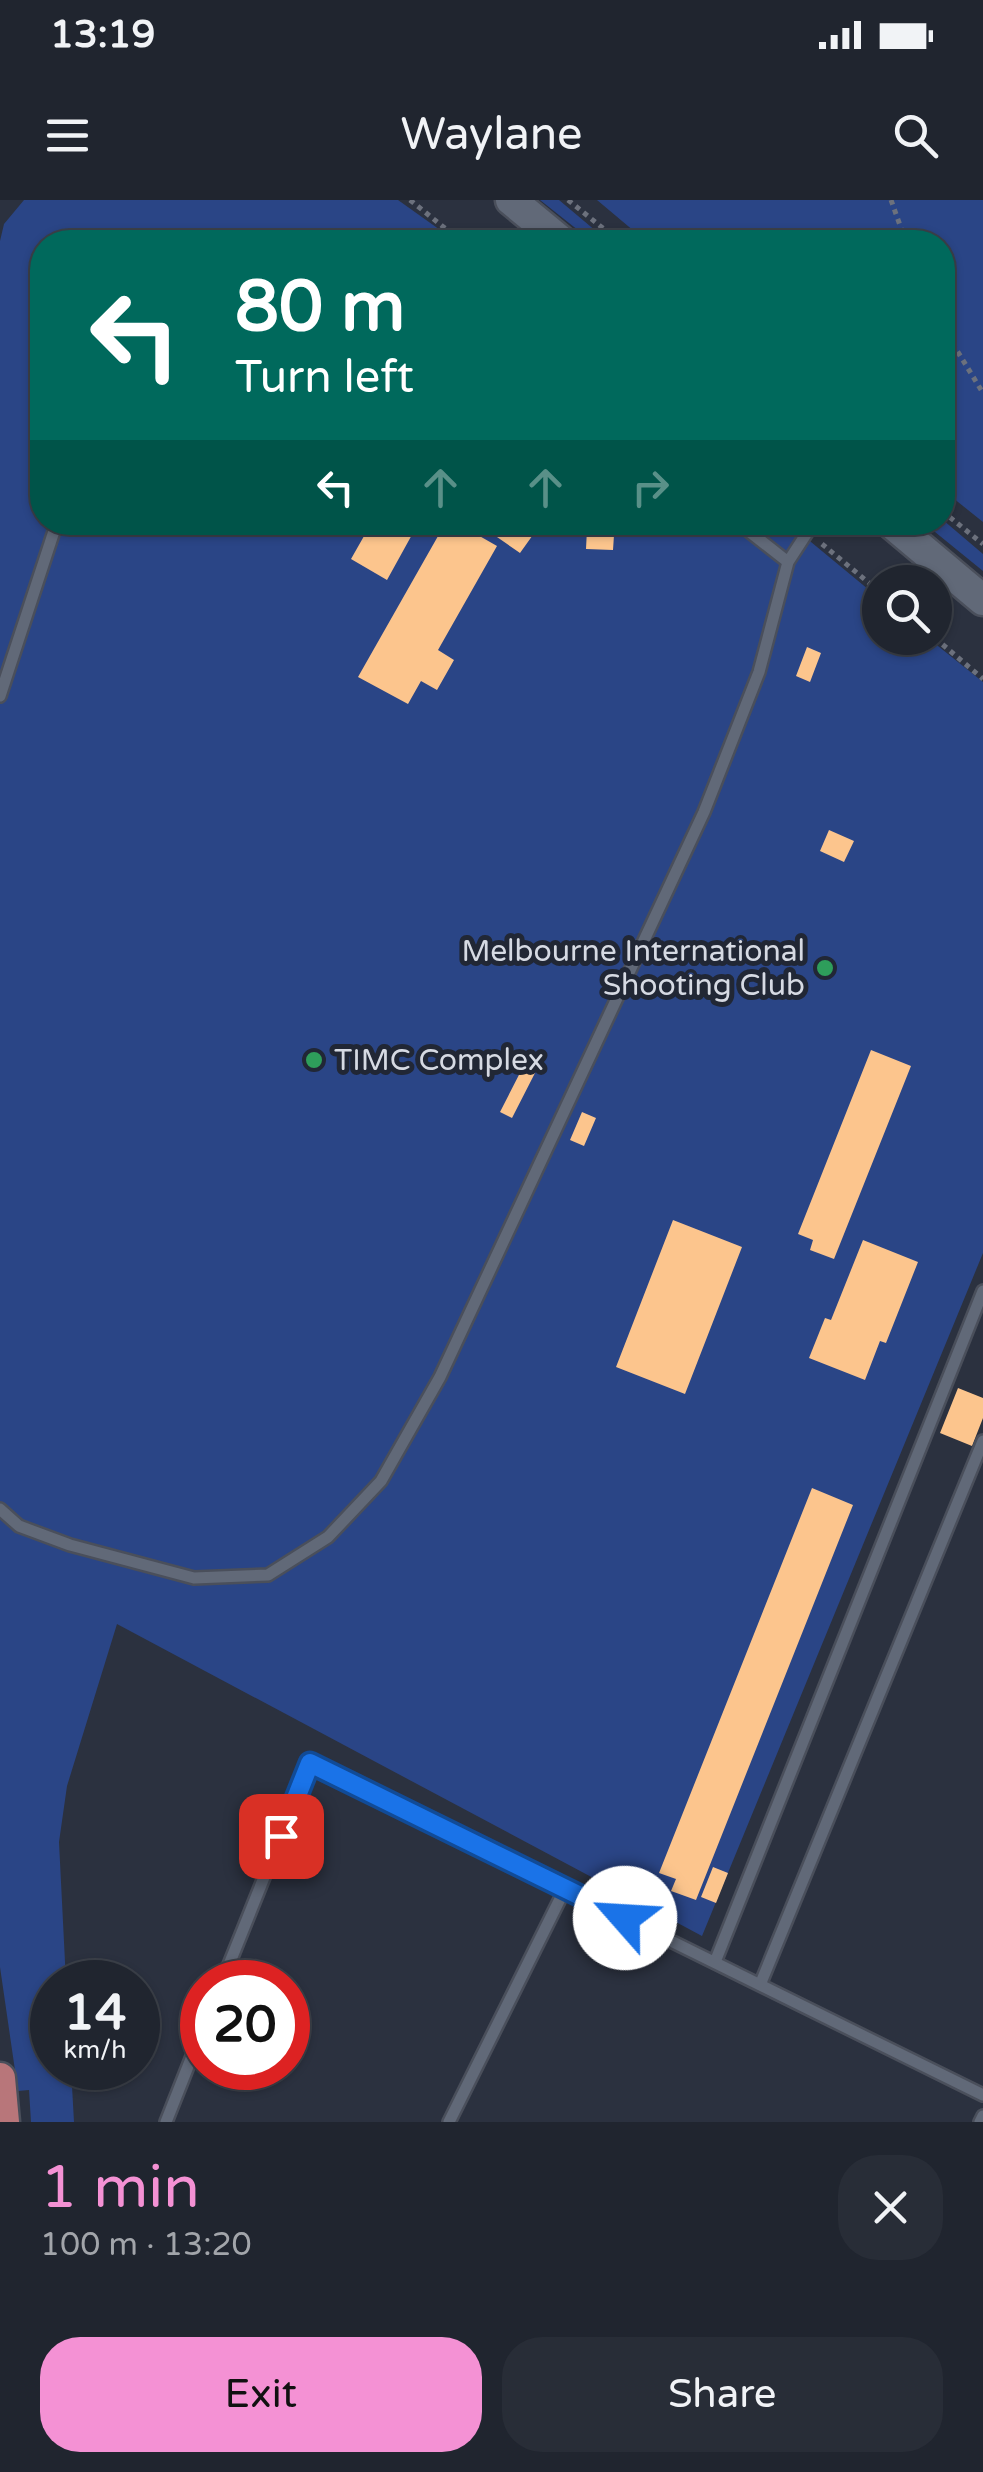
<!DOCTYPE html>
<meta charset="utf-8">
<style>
:root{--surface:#20252f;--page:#282d37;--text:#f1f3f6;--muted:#a2a5aa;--line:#3d424b;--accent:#f491d4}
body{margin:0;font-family:"Varela Round",sans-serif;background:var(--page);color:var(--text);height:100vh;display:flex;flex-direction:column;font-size:38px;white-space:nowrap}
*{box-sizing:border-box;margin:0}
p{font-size:32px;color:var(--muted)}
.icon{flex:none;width:55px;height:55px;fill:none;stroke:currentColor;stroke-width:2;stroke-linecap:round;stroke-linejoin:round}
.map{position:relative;height:1922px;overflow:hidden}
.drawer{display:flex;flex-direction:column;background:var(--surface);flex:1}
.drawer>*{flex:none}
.guide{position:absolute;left:30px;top:30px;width:925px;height:305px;border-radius:40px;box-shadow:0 2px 8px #0004,0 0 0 2px var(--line);background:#00695c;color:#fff;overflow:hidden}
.fabs{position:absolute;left:862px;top:365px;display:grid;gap:20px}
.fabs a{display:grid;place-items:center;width:90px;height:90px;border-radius:50%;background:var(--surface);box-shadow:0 2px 8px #0004,0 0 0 2px var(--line);font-size:50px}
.speed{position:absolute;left:30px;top:1760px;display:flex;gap:20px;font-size:50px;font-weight:700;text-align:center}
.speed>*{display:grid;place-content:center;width:130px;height:130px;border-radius:50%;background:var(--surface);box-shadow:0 2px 8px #0004,0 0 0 2px var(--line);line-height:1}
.speed small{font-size:25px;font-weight:400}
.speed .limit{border:15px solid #d22;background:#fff;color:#111}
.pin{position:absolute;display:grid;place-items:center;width:85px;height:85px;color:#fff;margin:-42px;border-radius:20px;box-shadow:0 5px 15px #0006}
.me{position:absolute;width:110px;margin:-55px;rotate:296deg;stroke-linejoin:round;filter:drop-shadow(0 0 8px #0008)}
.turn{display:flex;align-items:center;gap:35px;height:210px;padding:0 40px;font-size:45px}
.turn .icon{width:130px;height:130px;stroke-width:2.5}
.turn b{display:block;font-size:70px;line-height:85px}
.lanes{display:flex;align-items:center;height:95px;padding:0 40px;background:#0003;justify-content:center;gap:50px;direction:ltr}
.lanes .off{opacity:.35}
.round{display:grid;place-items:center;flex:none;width:105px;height:105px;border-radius:40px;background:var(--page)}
.head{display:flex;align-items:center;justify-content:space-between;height:170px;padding:0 40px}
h1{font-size:60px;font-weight:600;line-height:75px;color:var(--accent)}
.action{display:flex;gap:20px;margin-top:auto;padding:20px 40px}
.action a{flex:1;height:115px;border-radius:40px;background:var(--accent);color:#111;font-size:40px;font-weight:600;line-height:115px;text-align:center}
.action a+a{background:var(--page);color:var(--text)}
.status{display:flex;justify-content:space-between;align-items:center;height:70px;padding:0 50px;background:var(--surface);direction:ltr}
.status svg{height:28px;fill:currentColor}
header{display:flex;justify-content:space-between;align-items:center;height:130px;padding:0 40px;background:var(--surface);font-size:45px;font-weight:600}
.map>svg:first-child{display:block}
</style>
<div class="status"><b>13:19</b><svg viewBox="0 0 49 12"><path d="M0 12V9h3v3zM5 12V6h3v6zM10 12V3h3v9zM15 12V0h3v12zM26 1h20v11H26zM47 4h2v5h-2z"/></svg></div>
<header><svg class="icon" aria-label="menu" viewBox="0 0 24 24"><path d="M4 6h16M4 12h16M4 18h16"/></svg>Waylane<svg class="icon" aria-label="search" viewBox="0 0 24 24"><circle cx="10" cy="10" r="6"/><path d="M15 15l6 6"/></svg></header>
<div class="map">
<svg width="983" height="1922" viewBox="0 0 983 1922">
<rect width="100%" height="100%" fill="#2b313f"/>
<path fill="#2a4586" d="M 24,0 L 398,0 L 457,42 L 42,42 L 42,322 L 788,323 L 880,399 L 880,438 L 928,438 L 983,482 L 983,1053 L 702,1736 L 117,1424 L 67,1586 L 59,1642 L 66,1782 L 52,1782 L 52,1868 L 71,1868 L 74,1922 L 31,1922 L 29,1890 L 18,1891 L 0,1767 L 0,41 L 4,24 Z
M 540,0 L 559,0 L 609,42 L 593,42 Z
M 597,0 L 983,0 L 983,322 L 943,290 L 942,42 L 647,42 Z
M 943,320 L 983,354 L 983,371 L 924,323 Z"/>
<path fill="#fcc58d" d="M 372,322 L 419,322 L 387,380 L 351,359 Z
M 446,322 L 455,322 L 497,346 L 438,450 L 454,460 L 437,490 L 421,481 L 408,504 L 358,477 Z
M 507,322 L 522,322 L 535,332 L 520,353 L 497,337 Z
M 587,329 L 614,335 L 613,350 L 586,349 Z
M 807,447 L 821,453 L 810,482 L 796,476 Z
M 829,630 L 854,641 L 844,662 L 820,651 Z
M 871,850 L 911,866 L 834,1059 L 810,1050 L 813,1040 L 798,1034 Z
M 523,867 L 535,873 L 512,918 L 500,912 Z
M 582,912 L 596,918 L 584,946 L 570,940 Z
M 673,1020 L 742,1047 L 685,1194 L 616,1167 Z
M 863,1040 L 918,1062 L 886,1143 L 880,1141 L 865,1180 L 809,1158 L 825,1118 L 831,1120 Z
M 958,1188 L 983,1198 L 983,1218 L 972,1246 L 940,1233 Z
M 812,1288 L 853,1305 L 696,1700 L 671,1691 L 676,1679 L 659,1673 Z
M 713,1667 L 728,1673 L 716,1703 L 701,1697 Z"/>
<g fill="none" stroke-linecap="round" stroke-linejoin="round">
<g stroke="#4a4f5b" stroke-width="16">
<path id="lane" d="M 737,322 L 788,362
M 0,496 L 57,322
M 0,1309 L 19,1326 L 70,1345 L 194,1378 L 268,1375 L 328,1337 L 381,1281 L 440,1177 L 704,612 L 759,472 L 788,362 L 814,322
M 715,1762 L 983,1091
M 222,1782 L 310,1563 L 983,1895
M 760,1785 L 983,1241
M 166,1922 L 202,1831
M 449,1922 L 565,1689
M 980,1922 L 983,1916"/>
</g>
<g stroke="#4a4f5b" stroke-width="35">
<path id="secondary" d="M 511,0 L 562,42
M 890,322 L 983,400"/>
</g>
<g stroke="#4a4f5b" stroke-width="35">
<path id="primary" d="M 0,1878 L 4,1922"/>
</g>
<path stroke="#6c717d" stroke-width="5" stroke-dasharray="5 5" stroke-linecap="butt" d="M 410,0 L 462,42
M 568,0 L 620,42
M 891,0 L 906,42
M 942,126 L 983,193
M 942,311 L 983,344
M 822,344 L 880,392
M 935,438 L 983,479"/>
<use href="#lane" stroke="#616978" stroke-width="11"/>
<use href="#secondary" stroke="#616978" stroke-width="30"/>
<use href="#primary" stroke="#b8767a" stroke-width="30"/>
</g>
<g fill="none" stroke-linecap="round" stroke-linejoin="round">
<g stroke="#114b97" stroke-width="25">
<path id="route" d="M 281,1636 L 310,1563 L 625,1718"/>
</g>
<use href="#route" stroke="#1a73e8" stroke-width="18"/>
</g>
<g fill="#2e9e5b" stroke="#212735" stroke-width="4">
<circle cx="825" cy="768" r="10"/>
<circle cx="314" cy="860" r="10"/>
</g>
<g text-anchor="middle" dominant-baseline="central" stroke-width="10" stroke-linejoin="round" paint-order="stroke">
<g font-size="30" fill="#d6dae3" stroke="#212735" text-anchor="end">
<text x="805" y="751">Melbourne International<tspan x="805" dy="34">Shooting Club</tspan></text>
<text x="334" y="860" text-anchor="start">TIMC Complex</text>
</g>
</g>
</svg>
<div class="fabs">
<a><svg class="icon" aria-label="search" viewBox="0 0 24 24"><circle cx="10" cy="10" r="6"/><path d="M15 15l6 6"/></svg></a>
</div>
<div class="speed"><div>14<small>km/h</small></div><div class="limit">20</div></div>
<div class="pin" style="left:281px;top:1636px;background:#d93025"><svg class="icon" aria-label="arrive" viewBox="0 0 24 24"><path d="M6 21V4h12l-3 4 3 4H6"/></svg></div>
<svg class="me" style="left:625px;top:1718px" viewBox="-20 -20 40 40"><circle r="19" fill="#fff"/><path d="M0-13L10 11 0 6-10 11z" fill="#1a73e8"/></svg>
<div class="guide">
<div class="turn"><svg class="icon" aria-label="left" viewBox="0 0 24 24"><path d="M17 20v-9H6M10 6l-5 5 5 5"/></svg><div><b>80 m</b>Turn left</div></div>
<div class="lanes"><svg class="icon" aria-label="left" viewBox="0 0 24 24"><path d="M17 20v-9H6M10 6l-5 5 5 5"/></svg><svg class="icon off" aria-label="ahead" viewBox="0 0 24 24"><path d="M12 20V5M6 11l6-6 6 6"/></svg><svg class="icon off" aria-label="ahead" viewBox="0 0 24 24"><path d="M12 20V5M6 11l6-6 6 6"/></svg><svg class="icon off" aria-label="right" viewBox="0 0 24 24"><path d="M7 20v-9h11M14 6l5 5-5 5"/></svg></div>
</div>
</div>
<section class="drawer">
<div class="head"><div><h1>1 min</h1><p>100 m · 13:20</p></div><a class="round"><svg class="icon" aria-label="close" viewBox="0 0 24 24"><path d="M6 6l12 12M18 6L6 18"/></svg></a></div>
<div class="action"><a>Exit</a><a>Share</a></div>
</section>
